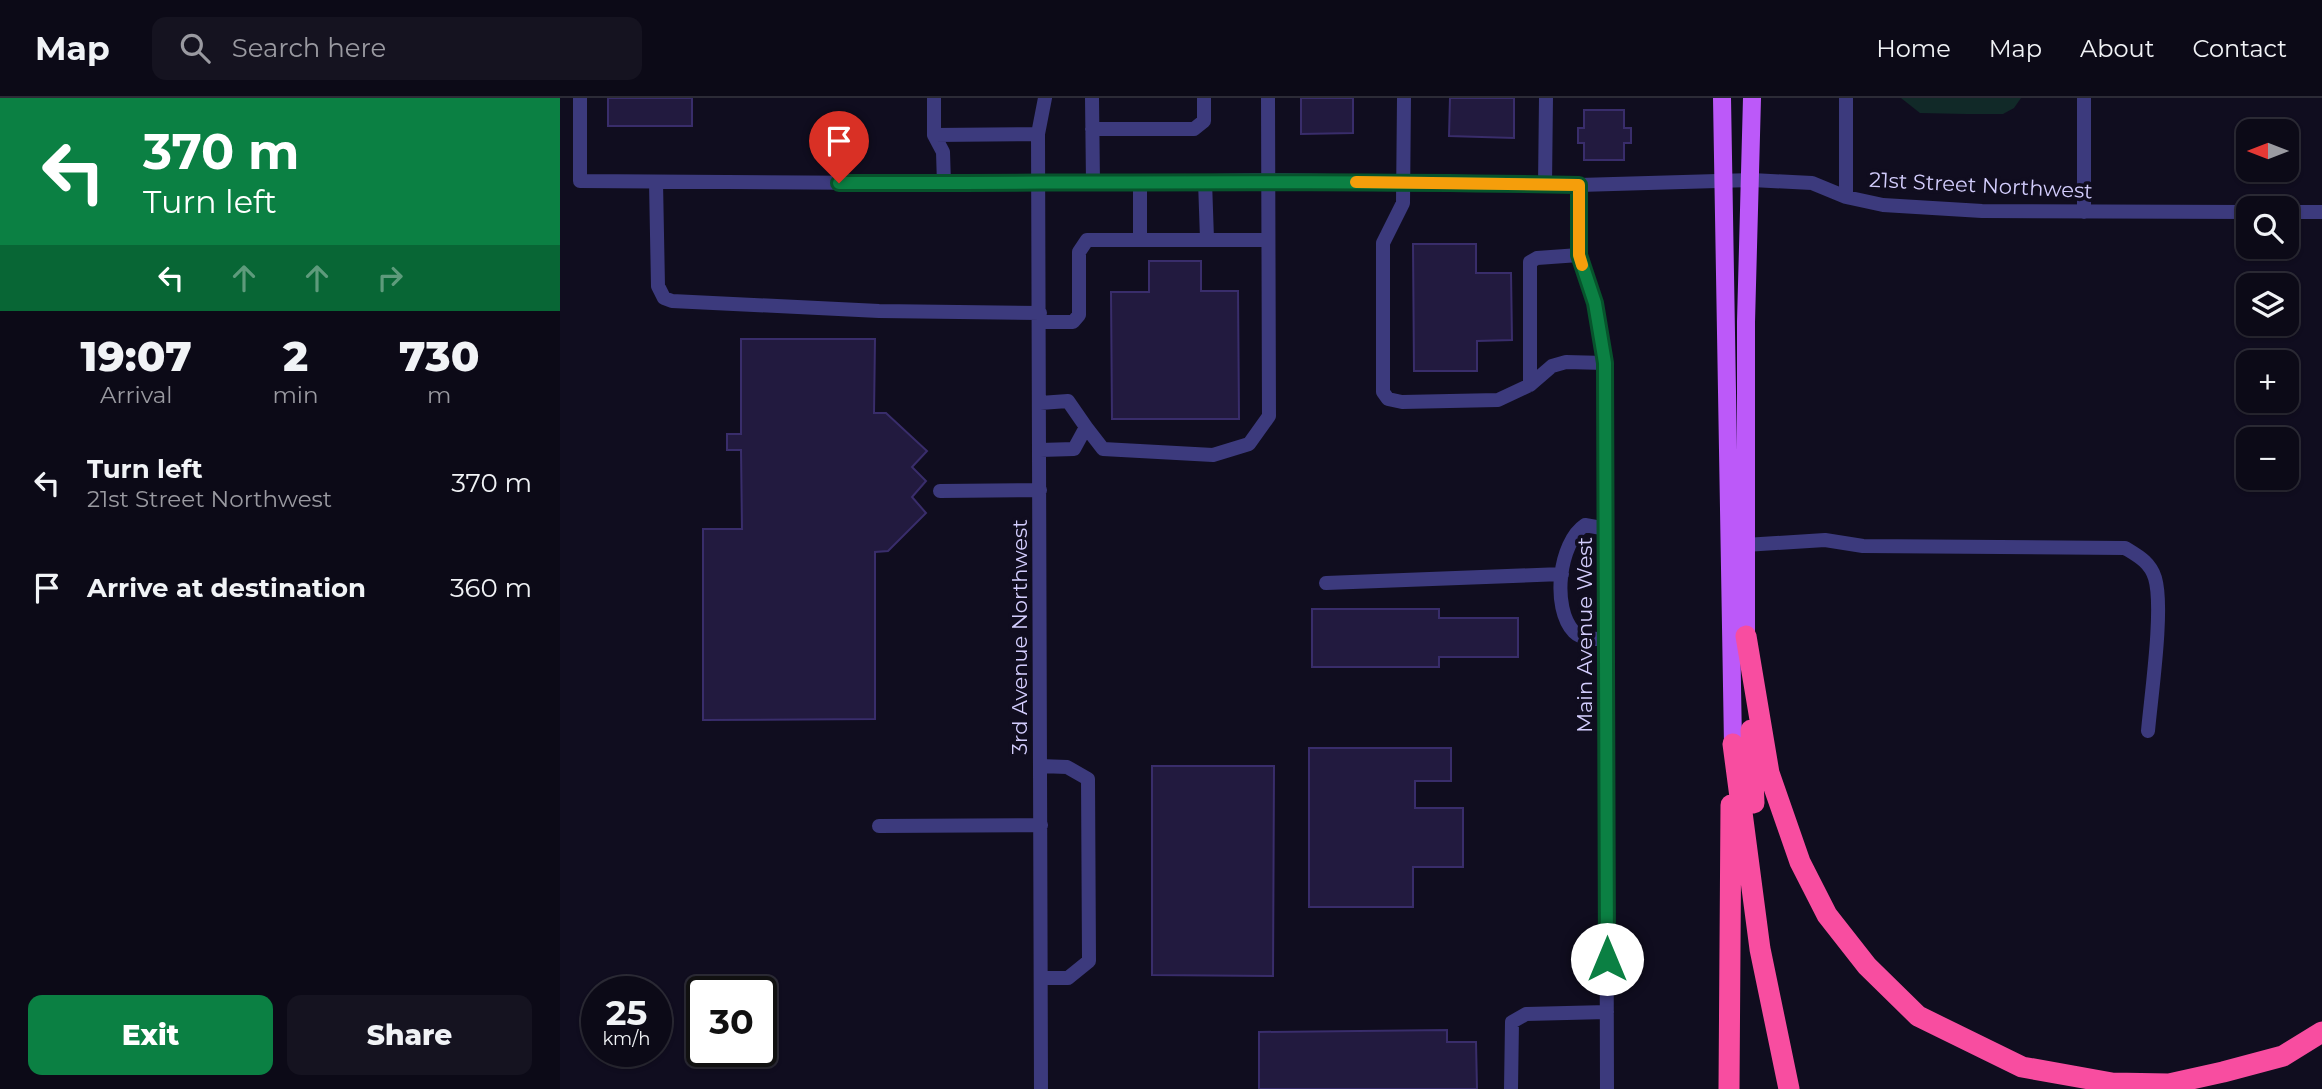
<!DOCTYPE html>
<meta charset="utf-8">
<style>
:root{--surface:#0c0a17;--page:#151320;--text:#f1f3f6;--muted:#9a9aa1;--line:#2c2b36;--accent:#0b8043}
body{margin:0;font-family:Montserrat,sans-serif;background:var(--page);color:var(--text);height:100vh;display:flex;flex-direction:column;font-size:26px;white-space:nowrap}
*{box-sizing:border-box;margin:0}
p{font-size:23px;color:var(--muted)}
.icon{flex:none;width:38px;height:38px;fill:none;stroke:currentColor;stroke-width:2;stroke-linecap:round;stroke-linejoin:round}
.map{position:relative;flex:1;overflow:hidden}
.sheet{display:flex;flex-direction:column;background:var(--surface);width:560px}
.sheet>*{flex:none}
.top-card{background:#0b8043;color:#fff;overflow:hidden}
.needle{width:46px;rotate:270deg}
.controls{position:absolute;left:1676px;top:21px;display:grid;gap:14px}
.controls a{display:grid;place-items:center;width:63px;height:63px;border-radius:14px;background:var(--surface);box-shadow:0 2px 5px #0004,0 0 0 2px var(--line);font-size:35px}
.speed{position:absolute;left:21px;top:878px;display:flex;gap:14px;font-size:35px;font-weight:700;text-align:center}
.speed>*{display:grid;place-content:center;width:91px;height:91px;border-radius:50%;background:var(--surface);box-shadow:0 2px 5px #0004,0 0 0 2px var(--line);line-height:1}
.speed small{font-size:18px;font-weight:400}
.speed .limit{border:4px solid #111;border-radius:10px;background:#fff;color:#111}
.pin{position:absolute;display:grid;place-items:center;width:60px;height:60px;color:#fff;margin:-72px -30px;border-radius:50% 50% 50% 0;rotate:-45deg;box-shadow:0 0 7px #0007}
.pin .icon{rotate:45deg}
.me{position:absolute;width:77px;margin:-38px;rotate:0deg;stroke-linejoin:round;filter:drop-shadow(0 0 5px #0008)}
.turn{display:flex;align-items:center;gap:24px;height:147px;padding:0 28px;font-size:32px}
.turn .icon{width:91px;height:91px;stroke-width:2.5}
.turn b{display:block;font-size:49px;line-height:60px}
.lanes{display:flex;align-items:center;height:66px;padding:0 28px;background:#0003;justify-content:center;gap:35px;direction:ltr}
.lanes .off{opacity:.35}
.eta{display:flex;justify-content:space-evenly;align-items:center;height:119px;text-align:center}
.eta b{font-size:42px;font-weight:800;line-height:49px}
.cta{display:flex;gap:14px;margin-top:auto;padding:14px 28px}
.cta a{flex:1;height:80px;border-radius:14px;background:var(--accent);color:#fff;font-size:28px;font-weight:800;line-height:80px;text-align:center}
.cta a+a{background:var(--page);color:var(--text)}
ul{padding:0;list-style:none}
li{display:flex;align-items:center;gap:21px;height:105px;padding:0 28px}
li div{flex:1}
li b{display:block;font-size:26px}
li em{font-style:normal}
header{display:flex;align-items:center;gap:42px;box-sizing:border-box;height:98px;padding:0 35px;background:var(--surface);border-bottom:2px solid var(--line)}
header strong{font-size:33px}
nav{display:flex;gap:38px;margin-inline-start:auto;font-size:24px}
.search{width:490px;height:63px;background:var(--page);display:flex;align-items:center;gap:18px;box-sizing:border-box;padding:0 24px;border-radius:14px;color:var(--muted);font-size:26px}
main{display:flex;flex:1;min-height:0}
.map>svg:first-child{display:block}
</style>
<header>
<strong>Map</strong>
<div class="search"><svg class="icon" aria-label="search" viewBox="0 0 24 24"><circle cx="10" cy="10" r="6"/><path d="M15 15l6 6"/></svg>Search here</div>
<nav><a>Home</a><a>Map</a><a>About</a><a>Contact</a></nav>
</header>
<main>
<section class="sheet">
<div class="top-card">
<div class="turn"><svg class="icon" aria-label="left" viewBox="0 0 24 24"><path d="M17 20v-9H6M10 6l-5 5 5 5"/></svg><div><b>370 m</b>Turn left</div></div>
<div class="lanes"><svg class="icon" aria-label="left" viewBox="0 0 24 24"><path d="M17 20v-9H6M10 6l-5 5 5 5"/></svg><svg class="icon off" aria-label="ahead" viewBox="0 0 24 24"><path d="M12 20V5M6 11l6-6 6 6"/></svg><svg class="icon off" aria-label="ahead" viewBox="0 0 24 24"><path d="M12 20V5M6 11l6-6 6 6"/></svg><svg class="icon off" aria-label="right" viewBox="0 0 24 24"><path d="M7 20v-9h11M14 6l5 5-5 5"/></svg></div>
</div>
<div class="eta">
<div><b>19:07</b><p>Arrival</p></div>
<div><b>2</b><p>min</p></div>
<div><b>730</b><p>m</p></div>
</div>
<ul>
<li><svg class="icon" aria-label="left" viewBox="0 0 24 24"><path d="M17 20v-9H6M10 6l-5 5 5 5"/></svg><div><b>Turn left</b><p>21st Street Northwest</p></div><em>370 m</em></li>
<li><svg class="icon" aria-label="arrive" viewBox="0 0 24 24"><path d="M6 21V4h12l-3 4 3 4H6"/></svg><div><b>Arrive at destination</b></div><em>360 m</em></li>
</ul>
<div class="cta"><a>Exit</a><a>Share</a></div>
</section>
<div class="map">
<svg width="1762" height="991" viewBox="0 0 1762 991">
<rect width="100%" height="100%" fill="#100d1f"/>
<path fill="#112928" d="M 1341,0 L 1461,0 L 1454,10 L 1443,16 L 1406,16 L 1360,15 Z"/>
<path fill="#221a3f" stroke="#392d6b" stroke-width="2" d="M 48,0 L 132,0 L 132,28 L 48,28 Z
M 741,0 L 793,0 L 793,35 L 741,36 Z
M 890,0 L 954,0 L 954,40 L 889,38 Z
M 1024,12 L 1064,12 L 1064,30 L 1071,30 L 1071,45 L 1064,45 L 1064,62 L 1024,62 L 1024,45 L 1018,45 L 1018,30 L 1024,30 Z
M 853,146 L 916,146 L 916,175 L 951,175 L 952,242 L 917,243 L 917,273 L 854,273 Z
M 589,163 L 641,163 L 641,193 L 678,193 L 679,321 L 552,321 L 551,194 L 589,194 Z
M 181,241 L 315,241 L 314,315 L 326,315 L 367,353 L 352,369 L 366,383 L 352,399 L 366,415 L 328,453 L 315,454 L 315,621 L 143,622 L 143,431 L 182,431 L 181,352 L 167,352 L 167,336 L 181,336 Z
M 752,511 L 879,511 L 879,520 L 958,520 L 958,559 L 879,559 L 879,569 L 752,569 Z
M 749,650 L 891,650 L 891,683 L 855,683 L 855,710 L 903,710 L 903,769 L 853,769 L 853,809 L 749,809 Z
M 592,668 L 714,668 L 713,878 L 592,877 Z
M 887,932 L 887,944 L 916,944 L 917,991 L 699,991 L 699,934 Z"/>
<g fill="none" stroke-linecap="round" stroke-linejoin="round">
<path stroke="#3c3a7d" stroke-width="14" d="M 20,0 L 20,83 L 480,86 L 708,82 L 1019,87 L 1192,82 L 1252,85 L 1286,99 L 1323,107 L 1422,113 L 1689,114
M 374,0 L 374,37 L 478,36
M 532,0 L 533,85
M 844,0 L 843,105 L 823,145 L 823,294 L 828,301 L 842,304 L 938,302 L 970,287 L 992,268 L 1006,264 L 1045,265
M 532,31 L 634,31 L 644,23 L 644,0
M 374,37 L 383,54 L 384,86
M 645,83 L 647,141
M 96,84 L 98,188 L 104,200 L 112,203 L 319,213 L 480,215
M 580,84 L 580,142
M 985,87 L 986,0
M 1019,87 L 1019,157 L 1036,205 L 1045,265 L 1047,991
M 1286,99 L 1286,0
M 1524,114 L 1524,0
M 1727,114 L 1762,114
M 480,224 L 513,224 L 519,217 L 519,154 L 527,142 L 708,142
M 970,287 L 970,164 L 977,160 L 1019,157
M 480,305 L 508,303 L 526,329 L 514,351 L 480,352
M 526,329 L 543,351 L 653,357 L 689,346 L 709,318 L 708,0
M 380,393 L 480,392
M 1047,431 L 1025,427 C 999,444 991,510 1014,534 C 1022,542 1037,541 1047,541
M 1185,447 L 1265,442 L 1303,448 L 1565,450 C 1578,458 1590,464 1595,480 C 1604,510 1591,598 1588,633
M 766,485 L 1002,476
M 480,668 L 507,669 L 528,681 L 529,863 L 508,880 L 481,880
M 319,728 L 481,727
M 481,991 L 478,36 L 485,0
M 951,991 L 952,924 L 966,916 L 1047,914"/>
<path stroke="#bc59f9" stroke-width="18" d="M 1162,0 L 1173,646
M 1186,538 L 1186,224 L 1192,0"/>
<path stroke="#f84da0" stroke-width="21" d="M 1186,538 L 1209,675 L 1240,764 L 1267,817 L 1307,868 L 1358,918 L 1462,969 L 1552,985 L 1609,986 L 1663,974 L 1723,958 L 1762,934
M 1191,632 L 1194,705
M 1173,646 L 1200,851 L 1229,991
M 1169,991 L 1171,707"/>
</g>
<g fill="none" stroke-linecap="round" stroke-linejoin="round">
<g stroke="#07532c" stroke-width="18">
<path id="route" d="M 279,85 C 526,85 772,82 1019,87 L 1019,157 L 1035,205 L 1045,265 L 1047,861"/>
</g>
<use href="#route" stroke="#0b8043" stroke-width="12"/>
<path stroke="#f59e0b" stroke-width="12" d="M 796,84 L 1019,87 L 1019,157 L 1022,167"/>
</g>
<g text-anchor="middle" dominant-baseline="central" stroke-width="7" stroke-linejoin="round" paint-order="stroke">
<g font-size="21" fill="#d3cdfd" stroke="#100d1f">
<text transform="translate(1421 87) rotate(3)">21st Street Northwest</text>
<text transform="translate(1024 537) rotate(-90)">Main Avenue West</text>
<text transform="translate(459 539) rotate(-90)">3rd Avenue Northwest</text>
</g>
</g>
</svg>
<div class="controls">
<a><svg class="needle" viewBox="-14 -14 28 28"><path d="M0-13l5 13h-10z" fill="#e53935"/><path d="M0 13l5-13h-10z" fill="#9a9aa1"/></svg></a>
<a><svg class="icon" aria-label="search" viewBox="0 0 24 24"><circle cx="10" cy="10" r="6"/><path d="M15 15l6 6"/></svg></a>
<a><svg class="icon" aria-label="layers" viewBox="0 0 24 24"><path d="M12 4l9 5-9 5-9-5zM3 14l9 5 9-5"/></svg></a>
<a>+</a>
<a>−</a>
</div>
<div class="speed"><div>25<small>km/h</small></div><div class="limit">30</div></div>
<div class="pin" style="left:279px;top:85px;background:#d93025"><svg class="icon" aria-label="arrive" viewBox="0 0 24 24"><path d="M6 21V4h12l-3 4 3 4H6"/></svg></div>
<svg class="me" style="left:1047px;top:861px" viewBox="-20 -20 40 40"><circle r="19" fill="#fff"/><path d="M0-13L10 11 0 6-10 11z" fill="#0b8043"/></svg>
</div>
</main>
